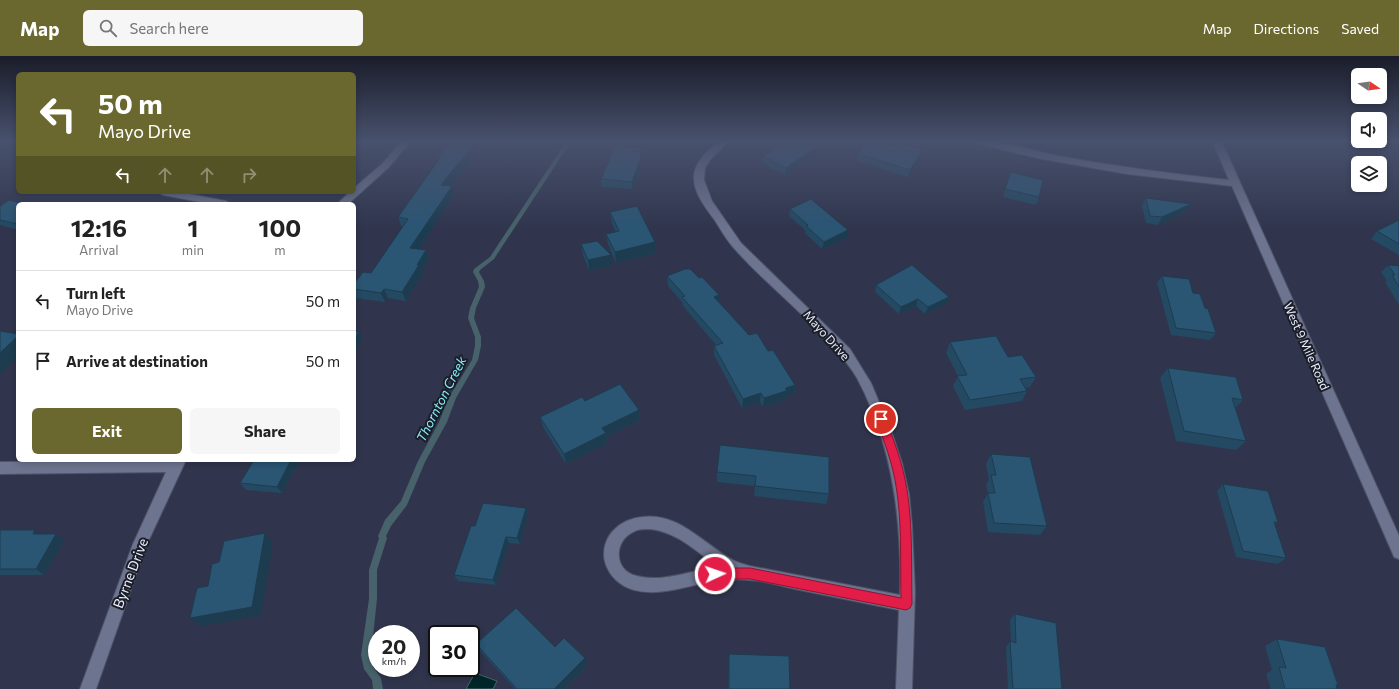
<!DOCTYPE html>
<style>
:root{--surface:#fff;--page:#f6f6f6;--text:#222;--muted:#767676;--line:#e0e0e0;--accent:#6a682f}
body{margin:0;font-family:Commissioner,sans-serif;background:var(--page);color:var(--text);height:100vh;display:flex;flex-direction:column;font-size:15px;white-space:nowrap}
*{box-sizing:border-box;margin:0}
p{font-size:13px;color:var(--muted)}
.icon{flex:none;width:22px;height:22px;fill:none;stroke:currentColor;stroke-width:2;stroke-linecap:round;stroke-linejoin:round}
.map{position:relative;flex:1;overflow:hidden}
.panel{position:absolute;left:16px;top:146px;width:340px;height:260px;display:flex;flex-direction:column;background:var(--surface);border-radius:6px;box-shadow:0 2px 6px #0003}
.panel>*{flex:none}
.top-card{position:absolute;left:16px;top:16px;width:340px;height:122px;border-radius:6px;box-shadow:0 2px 6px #0003;background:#6a682f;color:#fff;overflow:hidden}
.needle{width:26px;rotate:103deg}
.fabs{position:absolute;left:1351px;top:12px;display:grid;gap:8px}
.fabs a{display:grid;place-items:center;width:36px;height:36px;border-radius:6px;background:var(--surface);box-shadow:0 2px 6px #0003;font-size:20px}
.speed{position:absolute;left:368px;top:569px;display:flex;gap:8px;font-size:20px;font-weight:700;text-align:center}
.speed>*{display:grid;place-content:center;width:52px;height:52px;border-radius:50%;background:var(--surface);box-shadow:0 2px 6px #0003;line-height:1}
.speed small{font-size:10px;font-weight:400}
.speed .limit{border:2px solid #111;border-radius:6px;background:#fff;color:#111}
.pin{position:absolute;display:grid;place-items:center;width:34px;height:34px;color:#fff;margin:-17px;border:2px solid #fff;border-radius:50%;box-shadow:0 1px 4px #0007}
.me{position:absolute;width:44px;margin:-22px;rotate:87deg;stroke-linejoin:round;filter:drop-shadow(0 0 3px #0008)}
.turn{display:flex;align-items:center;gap:14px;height:84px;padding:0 16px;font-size:18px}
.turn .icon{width:52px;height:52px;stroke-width:2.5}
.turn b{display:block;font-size:28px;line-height:34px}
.lanes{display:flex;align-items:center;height:38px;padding:0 16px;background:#0003;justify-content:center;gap:20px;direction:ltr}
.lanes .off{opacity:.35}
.eta{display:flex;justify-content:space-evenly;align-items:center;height:68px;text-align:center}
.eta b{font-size:24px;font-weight:700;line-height:28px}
.cta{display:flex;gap:8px;margin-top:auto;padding:8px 16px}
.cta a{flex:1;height:46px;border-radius:6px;background:var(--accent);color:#fff;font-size:16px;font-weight:700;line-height:46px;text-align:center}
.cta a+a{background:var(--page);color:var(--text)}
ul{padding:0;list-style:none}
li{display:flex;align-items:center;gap:12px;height:60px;padding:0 16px;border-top:1px solid var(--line)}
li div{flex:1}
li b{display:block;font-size:15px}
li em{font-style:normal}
header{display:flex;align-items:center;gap:24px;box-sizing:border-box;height:56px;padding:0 20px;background:var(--accent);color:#fff}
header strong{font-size:19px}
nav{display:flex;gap:22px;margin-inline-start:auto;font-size:14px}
.search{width:280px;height:36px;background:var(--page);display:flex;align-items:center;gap:10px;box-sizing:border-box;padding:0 14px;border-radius:6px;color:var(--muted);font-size:15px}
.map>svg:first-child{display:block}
</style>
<header>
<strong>Map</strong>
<div class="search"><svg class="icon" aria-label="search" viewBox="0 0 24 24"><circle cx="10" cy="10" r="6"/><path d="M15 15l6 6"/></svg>Search here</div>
<nav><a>Map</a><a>Directions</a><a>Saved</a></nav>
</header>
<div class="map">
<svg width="1399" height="633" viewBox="0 0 1399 633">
<rect width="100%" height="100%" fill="#30354d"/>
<path fill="#01262a" stroke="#47626a" d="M 475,617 L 497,625 L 493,633 L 466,633 Z"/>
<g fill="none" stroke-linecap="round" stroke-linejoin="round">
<path fill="#47626a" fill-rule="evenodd" d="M 567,84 L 572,84 L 494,203 L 480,214 L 479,216 L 484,225 L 485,231 L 476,252 L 474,262 L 481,281 L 481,290 L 478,304 L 456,342 L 447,366 L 425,406 L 407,449 L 391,470 L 386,480 L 387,482 L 377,514 L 377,543 L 371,599 L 373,611 L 381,622 L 383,633 L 373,633 L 372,624 L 364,613 L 361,599 L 369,543 L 369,514 L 379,482 L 378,480 L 385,464 L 401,445 L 418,405 L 439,366 L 449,341 L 472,304 L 475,290 L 475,281 L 468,262 L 470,252 L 479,231 L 478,225 L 473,216 L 474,213 L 490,201 Z"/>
<g stroke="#4f5367" stroke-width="2">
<path id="minor" d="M 403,84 L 412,84 L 388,112 L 348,148 L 337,148 L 350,136 L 354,136 L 354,132 L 382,108 Z
M 720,84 L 730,84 L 710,104 L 705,112 L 704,124 L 712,145 L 741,187 L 850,293 L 871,327 L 892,377 L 902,407 L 909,438 L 912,470 L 915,536 L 912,633 L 896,633 L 899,554 C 864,547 830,540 795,533 C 780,530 763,524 748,524 C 737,523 725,523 715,525 C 688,529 661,541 634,534 C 620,530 609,520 605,506 C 602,494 606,481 615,473 C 622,466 632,462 642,461 C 679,456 703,488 733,504 C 738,507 744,508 750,510 L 900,539 C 902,465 893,389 857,322 C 847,305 834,292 821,278 C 793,248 760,222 733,191 C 725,182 720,172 714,163 C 705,151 693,136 694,120 C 695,105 710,93 720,84 ZM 650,473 C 677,476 696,495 718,511 C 692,514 663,527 637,520 C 613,515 613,484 635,475 C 639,473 645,473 650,473 Z
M 969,84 C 1001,84 1033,95 1064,101 C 1119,111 1174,118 1229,124 L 1212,84 L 1221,84 L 1399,480 L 1399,503 L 1394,501 L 1392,496 L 1232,130 L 1127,118 L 1037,102 L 970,86 Z
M 158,136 L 179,136 L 226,145 L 231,148 L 210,148 L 163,139 Z
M 186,404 L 147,488 L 96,633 L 80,633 L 133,488 L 166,416 L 0,418 L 0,406 Z"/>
</g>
<use href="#minor" fill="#6d748f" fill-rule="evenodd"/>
</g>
<path fill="#244963" d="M 483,88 L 450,130 L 454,139 L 419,193 L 426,194 L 429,203 L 422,215 L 423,218 L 406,245 L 388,242 L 385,246 L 355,242 L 354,239 L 354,228 L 371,217 L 403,171 L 401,170 L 398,161 L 438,105 L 437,102 Z
M 818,90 L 817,97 L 785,119 L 763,108 L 763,100 Z
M 902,91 L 923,93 L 921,101 L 908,121 L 857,105 L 858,98 Z
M 641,92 L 641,109 L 632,133 L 602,131 L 601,123 Z
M 1011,116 L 1039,141 L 1036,149 L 1003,141 Z
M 1146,142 L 1186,155 L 1158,169 L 1146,167 L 1142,150 Z
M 18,148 L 18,174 L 0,169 L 0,150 Z
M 790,153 L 847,182 L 822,193 L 805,177 L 805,174 L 789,160 Z
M 610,156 L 655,186 L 656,197 L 616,207 L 608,188 L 606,178 L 615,175 L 612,167 Z
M 1399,164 L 1399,199 L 1371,183 L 1377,175 Z
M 581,188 L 613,209 L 589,215 L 583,199 Z
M 1388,209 L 1399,210 L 1399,249 L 1385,226 L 1387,225 L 1381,216 Z
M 667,220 L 719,246 L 749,279 L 768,295 L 795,329 L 794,338 L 785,341 L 785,344 L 763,351 L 760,346 L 742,352 L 714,299 L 714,290 L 716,289 L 683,250 L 682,246 L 668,230 Z
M 1162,220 L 1193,237 L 1205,252 L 1216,277 L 1210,284 L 1171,279 L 1157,227 Z
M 876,229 L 949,241 L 946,248 L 925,258 L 916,250 L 899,258 L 875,236 Z
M 950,286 L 1008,301 L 1036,321 L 1030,331 L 1025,332 L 1027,335 L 1022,345 L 965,354 L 953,330 L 958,320 L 946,297 Z
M 1168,312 L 1243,344 L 1235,352 L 1246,385 L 1236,394 L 1176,385 L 1160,322 Z
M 585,345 L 639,354 L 640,364 L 606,381 L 607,387 L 566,408 L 543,371 L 540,361 Z
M 720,389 L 829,438 L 826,448 L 754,440 L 755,430 L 717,426 L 717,416 Z
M 991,398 L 1047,470 L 1040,479 L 988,476 L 983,446 L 988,437 L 986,429 L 989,423 L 986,408 Z
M 254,404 L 300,404 L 282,437 L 246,434 L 240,427 Z
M 1223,428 L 1278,466 L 1275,468 L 1286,502 L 1278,508 L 1236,501 L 1217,435 Z
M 526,452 L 528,458 L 520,488 L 509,487 L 496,529 L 458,525 L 454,519 L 475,470 Z
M 0,474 L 40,478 L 65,484 L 44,519 L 0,519 Z
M 1015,558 L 1062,633 L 1008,633 L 1006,591 L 1010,585 L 1011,586 L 1010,564 Z
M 1277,583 L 1338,629 L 1336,630 L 1337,633 L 1271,633 L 1266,618 L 1272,614 L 1265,590 Z
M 476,588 L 555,591 L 587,610 L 564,633 L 515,633 L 481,596 Z
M 729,598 L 790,633 L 728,633 Z"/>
<path fill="#1d3c50" d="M 477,84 L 482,84 L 483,88 L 444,138 L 441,129 Z
M 818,90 L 817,97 L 785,119 L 786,112 Z
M 641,92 L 641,109 L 632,133 L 632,126 Z
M 923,93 L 921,101 L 908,121 L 910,114 Z
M 452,130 L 454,139 L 414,201 L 410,192 Z
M 1191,148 L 1186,155 L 1158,169 L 1162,161 Z
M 848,174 L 847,182 L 822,193 L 824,186 Z
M 655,186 L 656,197 L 616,207 L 615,196 Z
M 426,194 L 429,203 L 422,215 L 423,218 L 406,245 L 402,236 L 417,209 Z
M 611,199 L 613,209 L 589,215 L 588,204 Z
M 384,233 L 388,242 L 385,246 L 381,237 Z
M 719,239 L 719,248 L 714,241 Z
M 949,241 L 946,248 L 925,258 L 928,251 Z
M 918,243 L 916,250 L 899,258 L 901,251 Z
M 359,276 L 362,284 L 354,297 L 354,284 Z
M 18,280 L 18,300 L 0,318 L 0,297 Z
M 795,329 L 794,338 L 785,341 L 785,344 L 763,351 L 764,342 L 786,332 Z
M 761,337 L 760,346 L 742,352 L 743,343 Z
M 639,354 L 640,364 L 606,381 L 607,387 L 566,408 L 564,398 L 602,372 Z
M 291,404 L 300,404 L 282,437 L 277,431 Z
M 526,452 L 528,458 L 520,488 L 517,482 Z
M 35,474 L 43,480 L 33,478 Z
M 265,477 L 273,486 L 261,559 L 200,570 L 190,562 Z
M 56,478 L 65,484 L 44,519 L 36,513 Z
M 506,481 L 509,487 L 496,529 L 493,524 Z
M 585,602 L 587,610 L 564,633 L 554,633 Z"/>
<path fill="#2a5573" stroke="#1d3c50" d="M 451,84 L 477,84 L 441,129 L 452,130 L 410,192 L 426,194 L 417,209 L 419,209 L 402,236 L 384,233 L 381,237 L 354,233 L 354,228 L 363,216 L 371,217 L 408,163 L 398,161 L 440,102 L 437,102 Z
M 787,84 L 806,84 L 818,90 L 786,112 L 763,100 Z
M 868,84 L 875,84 L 902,91 L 904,88 L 923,93 L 910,114 L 858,98 Z
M 615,90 L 641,92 L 641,101 L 632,126 L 601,123 Z
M 1011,116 L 1043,124 L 1039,141 L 1005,133 Z
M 1146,142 L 1191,148 L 1162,161 L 1150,160 Z
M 811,143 L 848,174 L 824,186 L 806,170 L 808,169 L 790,153 Z
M 9,144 L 24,148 L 18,148 L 18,168 L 0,164 L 0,150 Z
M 637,150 L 655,186 L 615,196 L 606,178 L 619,175 L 610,156 Z
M 1399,164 L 1399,188 L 1377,175 Z
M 597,185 L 611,199 L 588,204 L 581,188 Z
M 912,209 L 949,241 L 928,251 L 918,243 L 901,251 L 876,229 Z
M 1388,209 L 1399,210 L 1399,231 L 1392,219 L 1395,219 Z
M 685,213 L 690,213 L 699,222 L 702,221 L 719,239 L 714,241 L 749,279 L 757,277 L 768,295 L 773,294 L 795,329 L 786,332 L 786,335 L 764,342 L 761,337 L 743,343 L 714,290 L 723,287 L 682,241 L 685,240 L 667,220 Z
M 1162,220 L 1189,223 L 1193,237 L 1200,238 L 1205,252 L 1208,253 L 1216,277 L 1176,272 Z
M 0,275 L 18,278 L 18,280 L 0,297 Z
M 354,276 L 359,276 L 354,284 Z
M 996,280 L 1008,301 L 1022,299 L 1036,321 L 1020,323 L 1027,335 L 970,344 L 957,320 L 967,319 L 950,286 Z
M 1168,312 L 1236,321 L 1243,344 L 1232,342 L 1246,385 L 1184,375 Z
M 620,328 L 639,354 L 602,372 L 606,377 L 564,398 L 540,361 L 582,341 L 585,345 Z
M 720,389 L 829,401 L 829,438 L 755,430 L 756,420 L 717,416 Z
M 991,398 L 1030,401 L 1047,470 L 994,467 L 988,437 L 995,437 L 991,419 L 996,419 Z
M 254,404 L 291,404 L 277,431 L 240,427 Z
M 1223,428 L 1268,435 L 1278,466 L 1274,466 L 1286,502 L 1243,495 Z
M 483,447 L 526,452 L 517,482 L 506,481 L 493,524 L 454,519 L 471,470 L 475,470 Z
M 0,474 L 35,474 L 33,478 L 56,478 L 36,513 L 0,513 Z
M 265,477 L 252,551 L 190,562 L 197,532 L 208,530 L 212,508 L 219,506 L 224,485 Z
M 516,552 L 555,591 L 564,582 L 585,602 L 554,633 L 517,633 L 476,588 Z
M 1015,558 L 1056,567 L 1062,633 L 1013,633 L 1010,585 L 1016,587 Z
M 1277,583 L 1325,591 L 1338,629 L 1336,629 L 1337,633 L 1285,633 L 1279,611 L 1286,612 Z
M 729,598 L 789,600 L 790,633 L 729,633 Z"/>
<linearGradient id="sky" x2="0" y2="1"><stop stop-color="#1a1d2a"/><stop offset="0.49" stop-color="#48516d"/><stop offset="1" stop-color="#48516d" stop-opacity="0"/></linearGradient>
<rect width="1399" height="173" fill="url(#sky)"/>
<path fill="#e11d48" stroke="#92132f" d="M 881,359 L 884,361 L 886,363 C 891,378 897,392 901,407 C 914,452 911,502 912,548 L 910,552 L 906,554 L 750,523 L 715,523 L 711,521 L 709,518 L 711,514 L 715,512 L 750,512 L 901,542 C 900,497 903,450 891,407 C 887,392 881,378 876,363 L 878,361 Z"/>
<g text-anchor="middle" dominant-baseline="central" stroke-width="4" stroke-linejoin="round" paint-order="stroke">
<g font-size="12" fill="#ebeffe" stroke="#1b1e28">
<text transform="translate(827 279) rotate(48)">Mayo Drive</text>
<text transform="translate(1307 290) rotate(66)">West 9 Mile Road</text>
</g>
<g font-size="13" font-style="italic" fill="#87effe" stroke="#1b1e28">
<text transform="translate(441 343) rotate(-63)">Thornton Creek</text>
</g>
<g font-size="14" fill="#ebeffe" stroke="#1b1e28">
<text transform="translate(130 517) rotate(-69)">Byrne Drive</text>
</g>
</g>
</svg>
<div class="fabs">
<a><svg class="needle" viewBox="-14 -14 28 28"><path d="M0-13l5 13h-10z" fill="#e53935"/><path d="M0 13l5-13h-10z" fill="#767676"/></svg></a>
<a><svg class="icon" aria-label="sound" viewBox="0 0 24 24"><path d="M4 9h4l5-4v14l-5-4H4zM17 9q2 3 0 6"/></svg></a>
<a><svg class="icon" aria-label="layers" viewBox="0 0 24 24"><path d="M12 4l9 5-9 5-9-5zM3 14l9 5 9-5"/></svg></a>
</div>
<div class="speed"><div>20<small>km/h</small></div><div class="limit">30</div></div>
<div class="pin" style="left:881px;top:363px;background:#d93025"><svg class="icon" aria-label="arrive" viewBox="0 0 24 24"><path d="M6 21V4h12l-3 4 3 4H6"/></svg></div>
<svg class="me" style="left:715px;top:518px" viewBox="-20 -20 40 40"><circle r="17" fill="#e11d48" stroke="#fff" stroke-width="3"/><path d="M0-11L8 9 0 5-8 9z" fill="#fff"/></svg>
<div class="top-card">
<div class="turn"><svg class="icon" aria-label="left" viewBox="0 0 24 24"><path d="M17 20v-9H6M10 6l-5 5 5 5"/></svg><div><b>50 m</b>Mayo Drive</div></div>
<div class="lanes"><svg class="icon" aria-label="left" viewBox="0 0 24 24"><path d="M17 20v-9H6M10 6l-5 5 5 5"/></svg><svg class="icon off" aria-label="ahead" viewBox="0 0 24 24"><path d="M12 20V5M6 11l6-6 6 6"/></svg><svg class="icon off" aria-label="ahead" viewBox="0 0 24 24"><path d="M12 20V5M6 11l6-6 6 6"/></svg><svg class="icon off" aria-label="right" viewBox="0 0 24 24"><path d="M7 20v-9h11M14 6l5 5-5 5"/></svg></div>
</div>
<section class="panel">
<div class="eta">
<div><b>12:16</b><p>Arrival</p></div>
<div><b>1</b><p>min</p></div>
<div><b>100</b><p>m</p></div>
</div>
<ul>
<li><svg class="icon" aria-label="left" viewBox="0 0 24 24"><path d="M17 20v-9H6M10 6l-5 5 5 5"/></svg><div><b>Turn left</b><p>Mayo Drive</p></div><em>50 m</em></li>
<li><svg class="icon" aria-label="arrive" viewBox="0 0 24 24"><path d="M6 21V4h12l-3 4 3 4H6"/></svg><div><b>Arrive at destination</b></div><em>50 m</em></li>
</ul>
<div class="cta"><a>Exit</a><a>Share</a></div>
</section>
</div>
